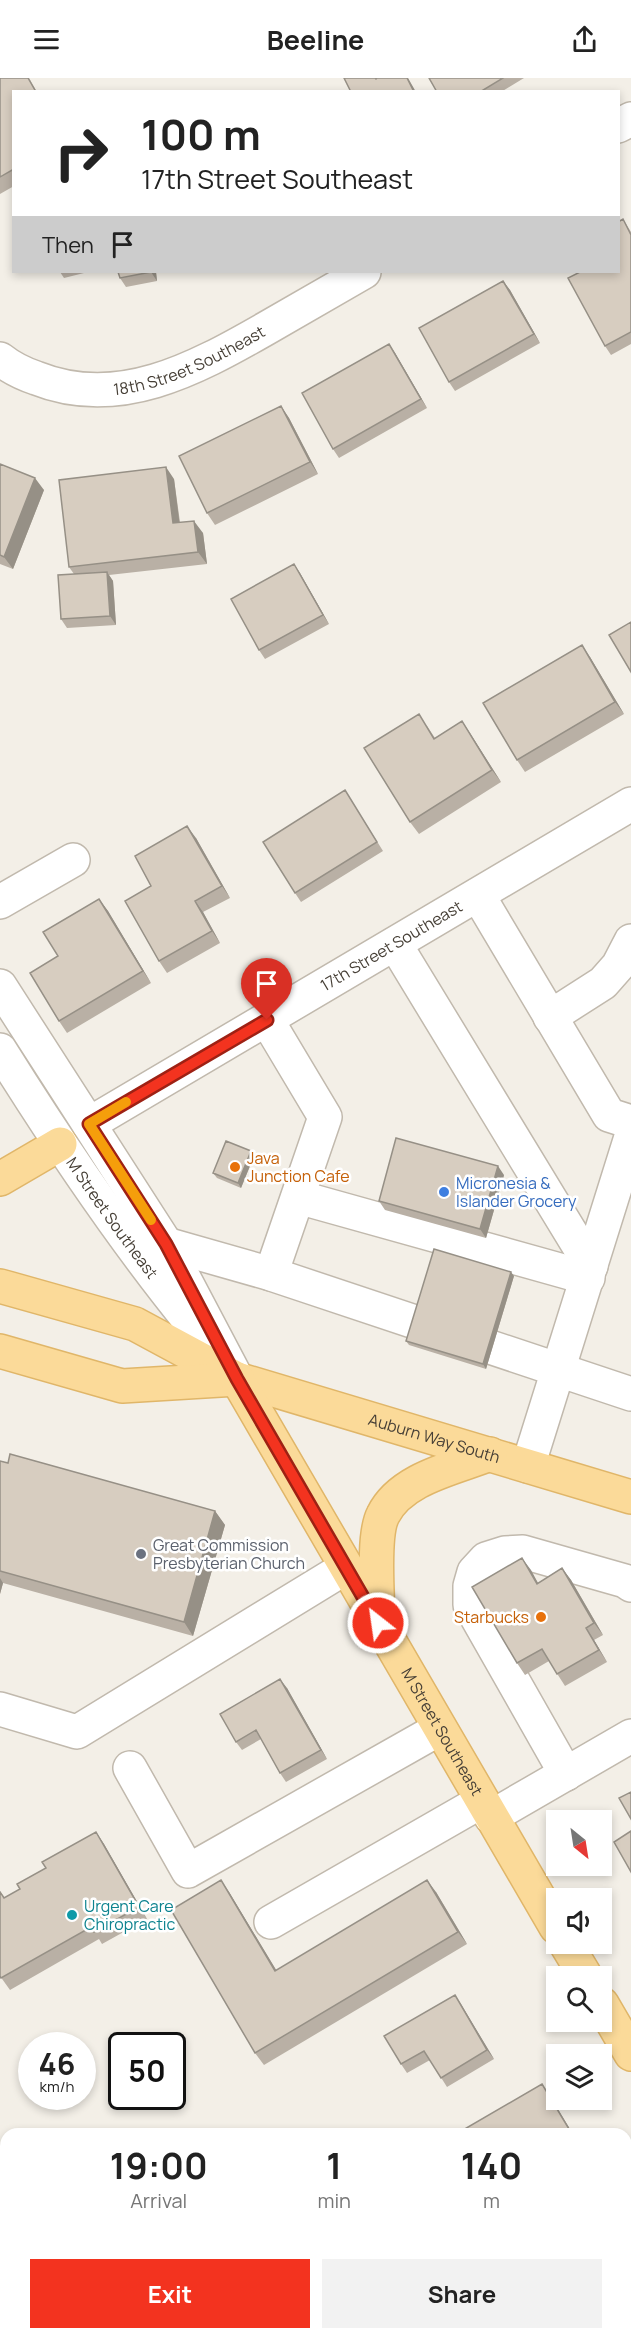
<!DOCTYPE html>
<style>
:root{--surface:#fff;--page:#f2f2f2;--text:#222;--muted:#767676;--accent:#f3331f}
body{margin:0;font-family:Manrope,sans-serif;background:var(--page);color:var(--text);height:100vh;display:flex;flex-direction:column;font-size:22px;white-space:nowrap}
*{box-sizing:border-box;margin:0}
p{font-size:20px;color:var(--muted)}
.icon{flex:none;width:33px;height:33px;fill:none;stroke:currentColor;stroke-width:2;stroke-linecap:round;stroke-linejoin:round}
.map{position:relative;flex:1;overflow:hidden}
.panel{position:absolute;left:0px;top:2050px;width:632px;height:212px;display:flex;flex-direction:column;background:var(--surface);border-radius:18px 18px 0 0;box-shadow:0 3px 9px #0003}
.panel>*{flex:none}
.guide{position:absolute;left:12px;top:12px;width:608px;height:183px;border-radius:0px;box-shadow:0 3px 9px #0003;background:#fff;color:var(--text);overflow:hidden}
.needle{width:39px;rotate:150deg}
.controls{position:absolute;left:546px;top:1732px;display:grid;gap:12px}
.controls a{display:grid;place-items:center;width:66px;height:66px;border-radius:0px;background:var(--surface);box-shadow:0 3px 9px #0003;font-size:30px}
.speed{position:absolute;left:18px;top:1954px;display:flex;gap:12px;font-size:30px;font-weight:700;text-align:center}
.speed>*{display:grid;place-content:center;width:78px;height:78px;border-radius:50%;background:var(--surface);box-shadow:0 3px 9px #0003;line-height:1}
.speed small{font-size:15px;font-weight:400}
.speed .limit{border:3px solid #111;border-radius:9px;background:#fff;color:#111}
.pin{position:absolute;display:grid;place-items:center;width:51px;height:51px;color:#fff;margin:-62px -26px;border-radius:50% 50% 50% 0;rotate:-45deg;box-shadow:0 0 6px #0007}
.pin .icon{rotate:45deg}
.me{position:absolute;width:66px;margin:-33px;rotate:330deg;stroke-linejoin:round;filter:drop-shadow(0 0 4px #0008)}
.turn{display:flex;align-items:center;gap:21px;height:126px;padding:0 30px;font-size:27px}
.turn .icon{width:78px;height:78px;stroke-width:2.5}
.turn b{display:block;font-size:42px;line-height:51px}
.then{display:flex;align-items:center;height:57px;padding:0 30px;background:#0003;gap:12px;font-size:22px}
.eta{display:flex;justify-content:space-evenly;align-items:center;height:102px;text-align:center}
.eta b{font-size:36px;font-weight:700;line-height:42px}
.button{display:flex;gap:12px;margin-top:auto;padding:12px 30px}
.button a{flex:1;height:69px;border-radius:0px;background:var(--accent);color:#fff;font-size:24px;font-weight:700;line-height:69px;text-align:center}
.button a+a{background:var(--page);color:var(--text)}
header{display:flex;justify-content:space-between;align-items:center;height:78px;padding:0 30px;background:var(--surface);font-size:27px;font-weight:700}
.map>svg:first-child{display:block}
</style>
<header><svg class="icon" aria-label="menu" viewBox="0 0 24 24"><path d="M4 6h16M4 12h16M4 18h16"/></svg>Beeline<svg class="icon" aria-label="share" viewBox="0 0 24 24"><path d="M12 15V3M7 8l5-5 5 5M5 13v7h14v-7"/></svg></header>
<div class="map">
<svg width="631" height="2261" viewBox="0 0 631 2261">
<rect width="100%" height="100%" fill="#f3efe7"/>
<g fill="none" stroke-linecap="round" stroke-linejoin="round">
<g stroke="#c1b9ad" stroke-width="36">
<g id="minor">
<path d="M 618,48 L 631,41"/>
<path id="s1" d="M 0,281 C 10,289 24,296 36,300 C 118,333 195,291 265,251 C 298,232 331,213 364,194"/>
<path d="M 478,817 L 609,1037 L 631,1044"/>
<path d="M 0,824 L 73,782"/>
<path d="M 395,866 L 591,1188"/>
<path d="M 0,908 L 166,1166 L 237,1301"/>
<path d="M 550,939 L 603,905 L 618,888 L 631,863"/>
<path d="M 267,942 L 325,1039 L 271,1196"/>
<path id="s2" d="M 0,972 C 60,1068 121,1159 192,1246"/>
<path id="s3" d="M 89,1046 L 631,726"/>
<path d="M 298,1119 L 588,1200"/>
<path d="M 166,1166 L 271,1196 L 631,1316"/>
<path d="M 528,1388 L 631,1059"/>
<path d="M 0,1631 L 77,1654 L 345,1490"/>
<path d="M 130,1690 L 188,1793 L 439,1651"/>
<path d="M 566,1696 L 470,1527 L 470,1508 L 474,1494 L 486,1481 L 505,1475 L 523,1474 L 625,1503 L 631,1507"/>
<path d="M 491,1739 L 631,1658"/>
<path d="M 271,1844 L 482,1723"/>
<path d="M 626,2117 L 631,2114"/>
<path d="M 100,2256 L 103,2261"/>
<path d="M 548,2256 L 551,2261"/>
<path d="M 376,2261 L 385,2256"/>
</g>
</g>
<g stroke="#e0b669" stroke-width="36">
<g id="major">
<path d="M 0,1101 L 60,1066"/>
<path id="s4" d="M 0,1208 L 135,1246 L 237,1301 L 631,1419"/>
<path d="M 0,1273 L 122,1308 L 237,1301"/>
<path id="s5" d="M 237,1301 L 556,1849"/>
<path d="M 378,1543 C 378,1518 372,1458 383,1437 C 401,1400 455,1390 490,1376"/>
<path d="M 566,1866 L 586,1899"/>
<path d="M 602,1926 L 631,1976"/>
</g>
</g>
<use href="#minor" stroke="#fff" stroke-width="33"/>
<use href="#major" stroke="#fbda99" stroke-width="33"/>
</g>
<path fill="#b9b0a5" d="M 0,0 L 29,0 L 37,14 L 14,14 L 14,108 L 0,116 Z
M 429,0 L 524,0 L 501,14 L 437,14 Z
M 623,141 L 631,154 L 631,266 L 611,277 L 605,268 L 618,194 Z
M 60,194 L 88,194 L 64,200 Z
M 118,194 L 156,194 L 157,203 L 126,209 L 120,200 Z
M 503,203 L 510,212 L 540,265 L 455,313 L 449,304 Z
M 389,266 L 395,275 L 427,330 L 339,380 L 333,371 Z
M 281,328 L 289,340 L 318,396 L 215,447 L 207,435 Z
M 0,386 L 44,412 L 13,491 L 0,486 Z
M 174,401 L 180,444 L 203,455 L 207,486 L 109,497 L 113,503 L 116,547 L 67,550 L 61,541 L 74,496 L 69,489 Z
M 294,486 L 300,495 L 329,546 L 265,581 L 259,572 Z
M 590,579 L 624,636 L 525,694 L 517,682 Z
M 462,643 L 501,704 L 419,756 L 410,744 L 427,648 L 435,660 Z
M 345,712 L 383,773 L 301,824 L 295,815 Z
M 196,760 L 230,820 L 203,834 L 220,865 L 167,895 L 159,883 L 151,808 Z
M 99,821 L 108,833 L 151,905 L 67,955 L 59,943 L 58,878 Z
M 251,1073 L 254,1078 L 241,1110 L 217,1100 L 213,1095 Z
M 504,1097 L 486,1160 L 385,1132 L 379,1123 Z
M 514,1198 L 486,1291 L 409,1267 L 406,1263 Z
M 0,1383 L 215,1433 L 225,1447 L 193,1558 L 3,1505 L 0,1516 Z
M 522,1480 L 538,1505 L 562,1490 L 571,1502 L 603,1557 L 594,1562 L 607,1584 L 565,1608 L 549,1583 L 525,1597 L 517,1585 Z
M 287,1610 L 327,1681 L 286,1704 L 280,1695 L 261,1661 L 242,1672 L 236,1664 Z
M 96,1754 L 104,1766 L 147,1841 L 102,1866 L 99,1861 L 10,1912 L 0,1898 L 0,1813 L 5,1820 L 20,1811 L 46,1790 Z
M 229,1814 L 276,1892 L 436,1814 L 467,1866 L 264,1987 L 255,1975 Z
M 455,1917 L 494,1981 L 447,2009 L 430,1982 L 407,1995 L 401,1986 Z
M 626,2152 L 631,2161 L 631,2261 L 616,2261 Z
M 138,2256 L 270,2256 L 262,2261 L 141,2261 Z"/>
<path fill="#969086" d="M 407,0 L 408,0 L 416,14 L 414,14 Z
M 151,194 L 156,194 L 157,203 Z
M 503,203 L 510,212 L 540,265 L 534,256 Z
M 389,266 L 395,275 L 427,330 L 421,321 Z
M 281,328 L 289,340 L 318,396 L 310,384 Z
M 166,389 L 174,401 L 181,457 L 173,445 Z
M 35,400 L 44,412 L 13,491 L 4,479 Z
M 194,443 L 203,455 L 207,486 L 198,474 Z
M 294,486 L 300,495 L 329,546 L 323,537 Z
M 107,494 L 113,503 L 116,547 L 110,538 Z
M 582,567 L 590,579 L 624,636 L 615,624 Z
M 462,643 L 470,655 L 501,704 L 492,692 Z
M 187,748 L 196,760 L 230,820 L 222,808 Z
M 99,821 L 108,833 L 151,905 L 143,893 Z
M 195,823 L 203,834 L 220,865 L 212,853 Z
M 251,1073 L 254,1078 L 241,1110 L 238,1105 Z
M 498,1088 L 504,1097 L 486,1160 L 480,1151 Z
M 511,1194 L 514,1198 L 486,1291 L 483,1286 Z
M 215,1433 L 225,1447 L 193,1558 L 184,1544 Z
M 522,1480 L 531,1492 L 545,1518 L 537,1506 Z
M 562,1490 L 571,1502 L 603,1557 L 594,1545 Z
M 0,1500 L 3,1505 L 0,1516 Z
M 586,1550 L 594,1562 L 607,1584 L 599,1572 Z
M 280,1601 L 287,1610 L 327,1681 L 321,1672 Z
M 96,1754 L 104,1766 L 147,1841 L 139,1829 Z
M 221,1802 L 229,1814 L 284,1905 L 275,1893 Z
M 427,1802 L 436,1814 L 467,1866 L 458,1854 Z
M 455,1917 L 461,1926 L 494,1981 L 487,1972 Z
M 542,2006 L 550,2018 L 573,2056 L 572,2056 Z"/>
<path fill="#d7cdc0" stroke="#969086" stroke-width="1.5" d="M 0,0 L 28,0 L 36,14 L 14,14 L 14,91 L 0,99 Z
M 344,0 L 375,0 L 376,1 L 377,0 L 407,0 L 414,14 L 351,14 Z
M 429,0 L 503,0 L 480,14 L 437,14 Z
M 623,141 L 631,157 L 631,254 L 605,268 L 568,200 L 580,194 L 618,194 L 618,144 Z
M 118,194 L 151,194 L 120,200 Z
M 503,203 L 534,256 L 449,304 L 419,250 Z
M 389,266 L 421,321 L 333,371 L 302,315 Z
M 281,328 L 310,384 L 207,435 L 179,378 Z
M 0,386 L 35,400 L 4,479 L 0,477 Z
M 166,389 L 173,445 L 194,443 L 198,474 L 69,489 L 59,402 Z
M 294,486 L 323,537 L 259,572 L 231,521 Z
M 107,494 L 110,538 L 61,541 L 58,497 Z
M 631,544 L 631,594 L 609,557 Z
M 582,567 L 615,624 L 517,682 L 483,625 Z
M 419,636 L 434,661 L 462,643 L 492,692 L 410,744 L 364,670 Z
M 345,712 L 377,764 L 295,815 L 263,764 Z
M 187,748 L 222,808 L 195,823 L 212,853 L 159,883 L 125,823 L 151,808 L 135,778 Z
M 99,821 L 143,893 L 59,943 L 30,895 L 58,878 L 43,854 Z
M 396,1060 L 498,1088 L 480,1151 L 379,1123 Z
M 226,1063 L 251,1073 L 238,1105 L 213,1095 Z
M 434,1171 L 511,1194 L 483,1286 L 406,1263 Z
M 10,1376 L 215,1433 L 184,1544 L 0,1493 L 0,1383 L 8,1385 Z
M 522,1480 L 537,1506 L 562,1490 L 594,1545 L 586,1550 L 599,1572 L 557,1596 L 542,1571 L 517,1585 L 472,1509 Z
M 280,1601 L 321,1672 L 280,1695 L 256,1652 L 236,1664 L 220,1636 Z
M 631,1714 L 631,1741 L 619,1720 Z
M 631,1753 L 631,1794 L 614,1764 Z
M 96,1754 L 139,1829 L 94,1854 L 91,1849 L 1,1900 L 0,1898 L 0,1814 L 4,1820 L 20,1811 L 17,1806 L 46,1790 L 42,1784 Z
M 221,1802 L 275,1893 L 427,1802 L 458,1854 L 255,1975 L 171,1832 Z
M 455,1917 L 487,1972 L 441,2000 L 424,1973 L 401,1986 L 384,1958 Z
M 542,2006 L 572,2056 L 456,2056 Z
M 626,2154 L 631,2163 L 631,2255 L 621,2261 L 616,2261 L 614,2256 L 626,2256 Z
M 0,2199 L 6,2209 L 6,2256 L 34,2256 L 37,2261 L 0,2261 Z
M 138,2256 L 242,2256 L 234,2261 L 141,2261 Z
M 392,2256 L 448,2256 L 449,2258 L 452,2256 L 482,2256 L 485,2261 L 384,2261 Z"/>
<g fill="none" stroke-linecap="round" stroke-linejoin="round">
<g stroke="#9e2114" stroke-width="15">
<path id="route" d="M 267,942 L 89,1046 L 166,1166 L 237,1301 L 378,1545"/>
</g>
<use href="#route" stroke="#f3331f" stroke-width="10"/>
<path stroke="#f59e0b" stroke-width="10" d="M 126,1024 L 89,1046 L 151,1142"/>
</g>
<g fill="#e8710a" stroke="#fff" stroke-width="2">
<circle cx="235" cy="1089" r="6"/>
<circle cx="541" cy="1539" r="6"/>
</g>
<circle fill="#3f7fe0" stroke="#fff" stroke-width="2" cx="444" cy="1114" r="6"/>
<circle fill="#6b7280" stroke="#fff" stroke-width="2" cx="141" cy="1476" r="6"/>
<circle fill="#0f9aa8" stroke="#fff" stroke-width="2" cx="72" cy="1837" r="6"/>
<g text-anchor="middle" dominant-baseline="central" stroke-width="5" stroke-linejoin="round" paint-order="stroke">
<g font-size="16" fill="#463f36" stroke="#fff">
<text stroke="none"><textPath href="#s1" startOffset="201">18th Street Southeast</textPath></text>
<text stroke="none"><textPath href="#s3" startOffset="351">17th Street Southeast</textPath></text>
<text stroke="none"><textPath href="#s2" startOffset="202">M Street Southeast</textPath></text>
<text stroke="none"><textPath href="#s4" startOffset="462">Auburn Way South</textPath></text>
<text stroke="none"><textPath href="#s5" startOffset="408">M Street Southeast</textPath></text>
</g>
<g font-size="16" fill="#c56008" stroke="#fff" text-anchor="start">
<text x="247" y="1080">Java<tspan x="247" dy="18">Junction Cafe</tspan></text>
<text x="529" y="1539" text-anchor="end">Starbucks</text>
</g>
<g font-size="16" fill="#366cbe" stroke="#fff" text-anchor="start">
<text x="456" y="1105">Micronesia &amp;<tspan x="456" dy="18">Islander Grocery</tspan></text>
</g>
<g font-size="16" fill="#5b616d" stroke="#fff" text-anchor="start">
<text x="153" y="1467">Great Commission<tspan x="153" dy="18">Presbyterian Church</tspan></text>
</g>
<g font-size="16" fill="#0d838f" stroke="#fff" text-anchor="start">
<text x="84" y="1828">Urgent Care<tspan x="84" dy="18">Chiropractic</tspan></text>
</g>
</g>
</svg>
<div class="controls">
<a><svg class="needle" viewBox="-14 -14 28 28"><path d="M0-13l5 13h-10z" fill="#e53935"/><path d="M0 13l5-13h-10z" fill="#767676"/></svg></a>
<a><svg class="icon" aria-label="sound" viewBox="0 0 24 24"><path d="M4 9h4l5-4v14l-5-4H4zM17 9q2 3 0 6"/></svg></a>
<a><svg class="icon" aria-label="search" viewBox="0 0 24 24"><circle cx="10" cy="10" r="6"/><path d="M15 15l6 6"/></svg></a>
<a><svg class="icon" aria-label="layers" viewBox="0 0 24 24"><path d="M12 4l9 5-9 5-9-5zM3 14l9 5 9-5"/></svg></a>
</div>
<div class="speed"><div>46<small>km/h</small></div><div class="limit">50</div></div>
<div class="pin" style="left:267px;top:942px;background:#d93025"><svg class="icon" aria-label="arrive" viewBox="0 0 24 24"><path d="M6 21V4h12l-3 4 3 4H6"/></svg></div>
<svg class="me" style="left:378px;top:1545px" viewBox="-20 -20 40 40"><circle r="17" fill="#f3331f" stroke="#fff" stroke-width="3"/><path d="M0-11L8 9 0 5-8 9z" fill="#fff"/></svg>
<div class="guide">
<div class="turn"><svg class="icon" aria-label="right" viewBox="0 0 24 24"><path d="M7 20v-9h11M14 6l5 5-5 5"/></svg><div><b>100 m</b>17th Street Southeast</div></div>
<div class="then">Then<svg class="icon" aria-label="arrive" viewBox="0 0 24 24"><path d="M6 21V4h12l-3 4 3 4H6"/></svg></div>
</div>
<section class="panel">
<div class="eta">
<div><b>19:00</b><p>Arrival</p></div>
<div><b>1</b><p>min</p></div>
<div><b>140</b><p>m</p></div>
</div>
<div class="button"><a>Exit</a><a>Share</a></div>
</section>
</div>
